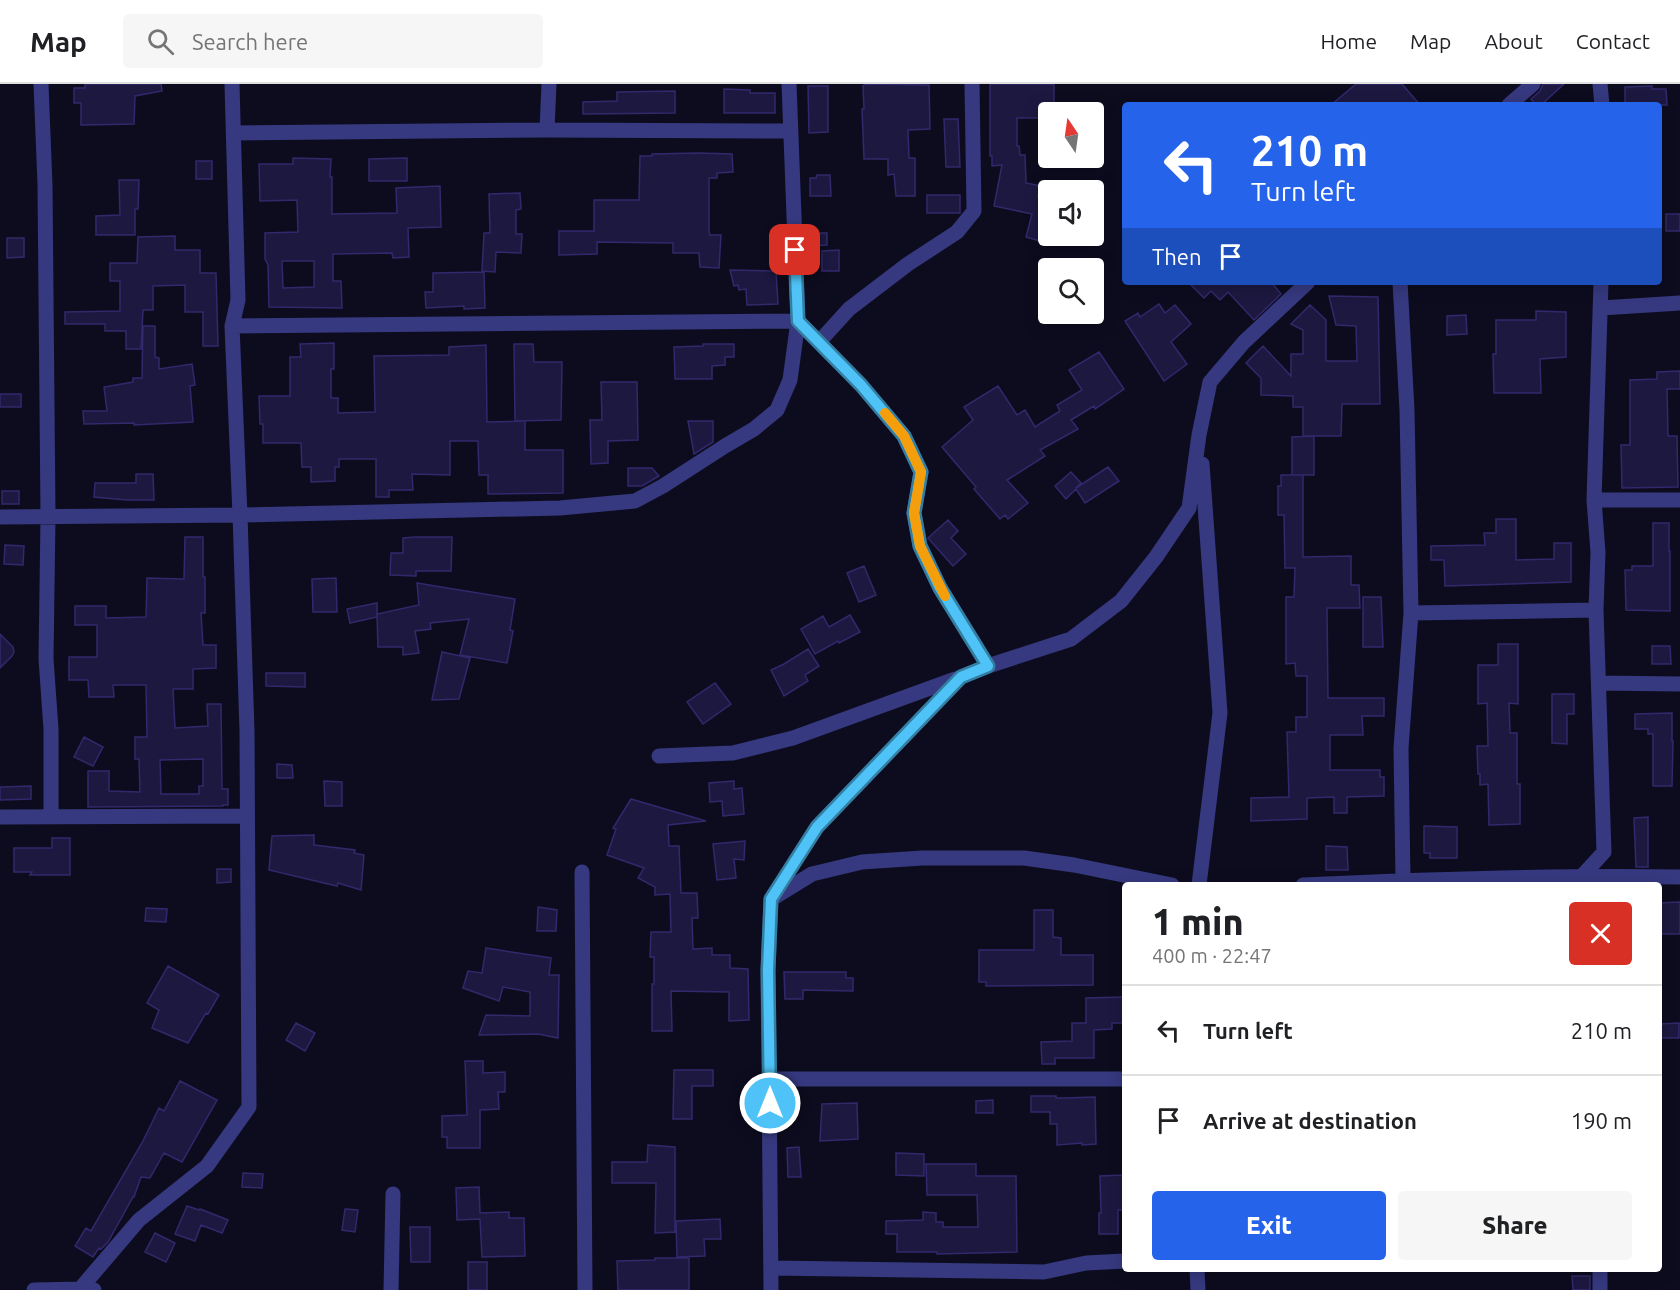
<!DOCTYPE html>
<meta charset="utf-8">
<style>
:root{--surface:#fff;--page:#f6f6f6;--text:#202124;--muted:#757577;--line:#e0e0e0;--accent:#2563eb}
body{margin:0;font-family:Ubuntu,sans-serif;background:var(--page);color:var(--text);height:100vh;display:flex;flex-direction:column;font-size:22px;white-space:nowrap}
*{box-sizing:border-box;margin:0}
p{font-size:20px;color:var(--muted)}
.icon{flex:none;width:33px;height:33px;fill:none;stroke:currentColor;stroke-width:2;stroke-linecap:round;stroke-linejoin:round}
.map{position:relative;flex:1;overflow:hidden}
.panel{position:absolute;left:1122px;top:798px;width:540px;height:390px;display:flex;flex-direction:column;background:var(--surface);border-radius:6px;box-shadow:0 3px 15px #0003}
.panel>*{flex:none}
.banner{position:absolute;left:1122px;top:18px;width:540px;height:183px;border-radius:6px;box-shadow:0 3px 15px #0003;background:#2563eb;color:#fff;overflow:hidden}
.needle{width:39px;rotate:347deg}
.fabs{position:absolute;left:1038px;top:18px;display:grid;gap:12px}
.fabs a{display:grid;place-items:center;width:66px;height:66px;border-radius:6px;background:var(--surface);box-shadow:0 3px 15px #0003;font-size:30px}
.pin{position:absolute;display:grid;place-items:center;width:51px;height:51px;color:#fff;margin:-26px;border-radius:12px;box-shadow:0 3px 9px #0006}
.me{position:absolute;width:66px;margin:-33px;rotate:0deg;stroke-linejoin:round;filter:drop-shadow(0 0 4px #0008)}
.turn{display:flex;align-items:center;gap:21px;height:126px;padding:0 30px;font-size:27px}
.turn .icon{width:78px;height:78px;stroke-width:2.5}
.turn b{display:block;font-size:42px;line-height:51px}
.then{display:flex;align-items:center;height:57px;padding:0 30px;background:#0003;gap:12px;font-size:22px}
.round{display:grid;place-items:center;flex:none;width:63px;height:63px;border-radius:6px;background:var(--page)}
.headline{display:flex;align-items:center;justify-content:space-between;height:102px;padding:0 30px}
h1{font-size:36px;font-weight:800;line-height:45px}
.cta{display:flex;gap:12px;margin-top:auto;padding:12px 30px}
.cta a{flex:1;height:69px;border-radius:6px;background:var(--accent);color:#fff;font-size:24px;font-weight:800;line-height:69px;text-align:center}
.cta a+a{background:var(--page);color:var(--text)}
ul{padding:0;list-style:none}
li{display:flex;align-items:center;gap:18px;height:90px;padding:0 30px;border-top:2px solid var(--line)}
li div{flex:1}
li b{display:block;font-size:22px}
li em{font-style:normal}
header{display:flex;align-items:center;gap:36px;box-sizing:border-box;height:84px;padding:0 30px;background:var(--surface);border-bottom:2px solid var(--line)}
header strong{font-size:28px}
nav{display:flex;gap:33px;margin-inline-start:auto;font-size:21px}
.search{width:420px;height:54px;background:var(--page);display:flex;align-items:center;gap:15px;box-sizing:border-box;padding:0 21px;border-radius:6px;color:var(--muted);font-size:22px}
.map>svg:first-child{display:block}
</style>
<header>
<strong>Map</strong>
<div class="search"><svg class="icon" aria-label="search" viewBox="0 0 24 24"><circle cx="10" cy="10" r="6"/><path d="M15 15l6 6"/></svg>Search here</div>
<nav><a>Home</a><a>Map</a><a>About</a><a>Contact</a></nav>
</header>
<div class="map">
<svg width="1680" height="1206" viewBox="0 0 1680 1206">
<rect width="100%" height="100%" fill="#0d0c1f"/>
<path fill="#1c1840" stroke="#31296c" stroke-width="1.5" fill-rule="evenodd" d="M 85,0 L 161,0 L 162,7 L 135,12 L 134,40 L 81,41 L 81,19 L 74,19 L 74,4 L 85,4 Z
M 865,0 L 929,1 L 930,45 L 908,46 L 909,74 L 915,74 L 915,112 L 896,112 L 894,90 L 888,91 L 888,75 L 864,75 L 862,25 L 864,25 L 863,2 Z
M 990,0 L 1054,0 L 1054,28 L 1048,28 L 1048,34 L 1017,34 L 1017,62 L 1019,62 L 1020,71 L 1025,71 L 1026,99 L 1041,102 L 1038,112 L 1048,114 L 1049,152 L 1047,159 L 1026,153 L 1032,130 L 994,122 L 1002,81 L 992,82 L 992,72 L 990,72 Z
M 1356,0 L 1402,0 L 1420,21 L 1331,21 Z
M 1543,0 L 1564,0 L 1541,21 L 1536,21 L 1531,15 L 1540,7 Z
M 808,2 L 828,2 L 828,48 L 809,49 Z
M 1652,2 L 1652,5 L 1666,5 L 1667,21 L 1625,21 L 1625,3 Z
M 724,5 L 750,6 L 750,9 L 775,9 L 775,29 L 724,29 Z
M 675,7 L 675,29 L 583,30 L 583,18 L 617,17 L 617,8 Z
M 944,35 L 958,35 L 960,83 L 946,83 Z
M 699,69 L 732,70 L 733,88 L 717,89 L 717,94 L 709,94 L 709,148 L 710,151 L 721,151 L 719,184 L 700,183 L 699,169 L 673,169 L 673,159 L 597,158 L 597,170 L 559,171 L 559,147 L 594,147 L 594,116 L 639,116 L 640,72 L 652,72 L 652,70 Z
M 293,74 L 331,75 L 330,93 L 332,93 L 332,130 L 397,129 L 396,104 L 440,102 L 441,143 L 408,144 L 409,173 L 393,174 L 392,169 L 333,170 L 333,197 L 341,197 L 342,224 L 269,223 L 268,181 L 265,175 L 265,149 L 298,148 L 297,116 L 260,117 L 259,80 L 293,80 ZM 282,177 L 314,177 L 314,203 L 283,204 Z
M 407,74 L 407,97 L 369,97 L 369,75 Z
M 196,77 L 212,77 L 212,95 L 196,95 Z
M 817,91 L 830,91 L 831,112 L 810,112 L 810,94 L 816,94 Z
M 119,96 L 139,96 L 138,125 L 135,125 L 135,151 L 96,151 L 96,132 L 120,131 Z
M 520,109 L 521,125 L 516,126 L 516,150 L 522,150 L 521,169 L 496,168 L 495,188 L 482,187 L 484,149 L 490,149 L 489,110 Z
M 927,111 L 960,111 L 960,129 L 927,129 Z
M 1666,130 L 1680,130 L 1680,147 L 1666,147 Z
M 810,149 L 827,149 L 827,161 L 810,162 Z
M 175,152 L 175,166 L 200,166 L 200,189 L 216,189 L 218,262 L 203,262 L 203,228 L 185,228 L 185,201 L 153,202 L 153,226 L 143,226 L 141,265 L 126,265 L 126,247 L 105,247 L 105,240 L 65,240 L 65,228 L 120,227 L 120,197 L 110,197 L 110,179 L 137,179 L 138,153 Z
M 7,154 L 24,154 L 24,173 L 7,174 Z
M 839,166 L 839,187 L 822,187 L 822,167 Z
M 730,186 L 776,187 L 778,220 L 747,221 L 746,205 L 739,206 L 738,201 L 734,202 Z
M 484,188 L 485,224 L 464,225 L 464,222 L 426,224 L 425,208 L 433,208 L 433,189 Z
M 1188,198 L 1271,198 L 1281,210 L 1254,236 L 1228,208 L 1220,216 L 1211,207 L 1204,214 Z
M 1329,212 L 1378,213 L 1380,320 L 1342,320 L 1341,352 L 1303,352 L 1303,323 L 1293,323 L 1293,312 L 1261,311 L 1261,294 L 1246,279 L 1263,262 L 1291,292 L 1291,270 L 1303,270 L 1303,246 L 1291,240 L 1310,221 L 1326,236 L 1326,277 L 1357,277 L 1356,242 L 1336,241 Z
M 1159,220 L 1165,229 L 1175,221 L 1191,240 L 1171,258 L 1187,280 L 1164,297 L 1125,237 L 1138,229 L 1140,233 Z
M 1536,227 L 1566,228 L 1566,273 L 1540,275 L 1541,309 L 1494,309 L 1493,270 L 1496,270 L 1496,236 L 1536,236 Z
M 1466,231 L 1467,250 L 1447,251 L 1447,232 Z
M 143,242 L 155,242 L 155,273 L 159,274 L 159,285 L 192,280 L 195,301 L 190,302 L 193,338 L 134,341 L 134,339 L 84,340 L 83,327 L 107,327 L 104,303 L 133,298 L 133,294 L 142,294 Z
M 334,259 L 334,285 L 331,285 L 331,314 L 338,314 L 338,329 L 375,328 L 374,272 L 449,271 L 449,263 L 486,261 L 487,338 L 525,337 L 525,366 L 563,366 L 563,409 L 488,410 L 488,391 L 479,391 L 478,357 L 450,357 L 450,391 L 412,390 L 413,406 L 389,406 L 389,413 L 376,413 L 376,375 L 339,375 L 339,383 L 335,383 L 335,397 L 311,398 L 311,383 L 302,383 L 301,359 L 263,359 L 263,340 L 260,340 L 259,312 L 290,312 L 290,273 L 301,273 L 300,260 Z
M 514,260 L 533,260 L 534,278 L 562,278 L 561,336 L 515,337 Z
M 703,260 L 734,260 L 734,273 L 725,273 L 725,281 L 712,282 L 712,295 L 675,295 L 674,263 L 703,262 Z
M 1099,268 L 1124,305 L 1095,325 L 1094,322 L 1071,336 L 1078,345 L 1040,366 L 1045,372 L 1007,396 L 1028,419 L 1008,435 L 1005,431 L 1000,435 L 974,405 L 976,403 L 942,363 L 973,336 L 964,323 L 998,302 L 1017,331 L 1025,326 L 1035,343 L 1060,327 L 1057,321 L 1082,306 L 1069,286 Z
M 1680,287 L 1680,305 L 1667,305 L 1668,352 L 1677,352 L 1678,403 L 1622,404 L 1621,361 L 1630,361 L 1630,296 L 1657,295 L 1657,288 Z
M 601,298 L 637,298 L 638,356 L 608,357 L 608,379 L 591,380 L 590,336 L 602,336 Z
M 0,310 L 21,310 L 21,323 L 0,323 Z
M 688,337 L 713,337 L 713,358 L 694,370 Z
M 1314,352 L 1314,391 L 1292,391 L 1303,391 L 1303,473 L 1351,472 L 1351,501 L 1359,501 L 1360,524 L 1327,524 L 1328,614 L 1384,614 L 1384,632 L 1362,632 L 1363,651 L 1330,651 L 1330,686 L 1380,686 L 1380,693 L 1384,693 L 1384,712 L 1347,713 L 1347,729 L 1334,729 L 1334,713 L 1307,714 L 1307,735 L 1251,737 L 1251,714 L 1289,713 L 1287,648 L 1296,648 L 1296,633 L 1307,633 L 1307,592 L 1296,592 L 1295,579 L 1286,580 L 1286,513 L 1294,513 L 1295,484 L 1285,484 L 1284,431 L 1278,431 L 1278,402 L 1281,402 L 1281,391 L 1292,391 L 1292,353 Z
M 1108,383 L 1119,397 L 1085,419 L 1076,405 L 1066,415 L 1055,402 L 1071,388 L 1081,399 L 1076,404 Z
M 628,384 L 652,384 L 659,392 L 642,402 L 628,402 Z
M 136,390 L 153,390 L 154,416 L 127,416 L 94,413 L 95,399 L 136,399 Z
M 2,407 L 19,407 L 19,420 L 2,420 Z
M 1496,435 L 1516,435 L 1516,476 L 1554,475 L 1554,459 L 1571,459 L 1571,498 L 1445,502 L 1444,476 L 1431,476 L 1431,462 L 1485,461 L 1484,449 L 1496,449 Z
M 948,436 L 958,447 L 951,454 L 966,470 L 953,482 L 928,454 Z
M 1653,439 L 1669,439 L 1669,467 L 1670,467 L 1670,527 L 1626,526 L 1625,486 L 1632,486 L 1632,482 L 1653,482 Z
M 185,453 L 203,453 L 203,493 L 205,493 L 205,529 L 201,529 L 203,561 L 216,561 L 216,584 L 193,585 L 193,605 L 173,605 L 175,644 L 208,642 L 207,620 L 221,620 L 222,705 L 228,705 L 228,721 L 223,721 L 223,722 L 88,723 L 88,687 L 109,687 L 109,707 L 140,708 L 139,675 L 135,675 L 135,653 L 147,653 L 146,601 L 113,601 L 114,613 L 89,613 L 88,596 L 69,596 L 69,573 L 97,573 L 97,541 L 75,541 L 75,522 L 106,522 L 106,534 L 146,533 L 147,494 L 184,495 ZM 203,675 L 203,702 L 199,702 L 199,710 L 161,710 L 160,676 Z
M 415,453 L 452,453 L 451,487 L 416,487 L 416,492 L 390,491 L 391,469 L 403,469 L 403,454 Z
M 5,461 L 24,462 L 23,481 L 4,480 Z
M 864,482 L 876,511 L 859,518 L 847,489 Z
M 336,494 L 337,528 L 313,528 L 312,495 Z
M 417,499 L 515,515 L 510,546 L 513,547 L 507,579 L 460,571 L 469,535 L 430,539 L 431,545 L 415,547 L 419,569 L 403,571 L 403,563 L 378,563 L 377,530 L 419,521 Z
M 1363,513 L 1381,513 L 1383,563 L 1363,563 Z
M 377,519 L 377,533 L 350,539 L 347,525 Z
M 850,531 L 860,548 L 839,559 L 838,557 L 815,570 L 801,545 L 823,532 L 829,543 Z
M 0,550 L 13,563 L 14,568 L 12,572 L 0,584 Z
M 1498,560 L 1518,560 L 1518,620 L 1509,619 L 1510,649 L 1517,649 L 1517,700 L 1520,700 L 1520,740 L 1489,741 L 1488,700 L 1480,701 L 1480,690 L 1478,690 L 1477,662 L 1488,662 L 1487,619 L 1478,620 L 1478,581 L 1498,581 Z
M 1652,562 L 1670,562 L 1671,580 L 1652,580 Z
M 808,565 L 819,582 L 805,591 L 808,597 L 784,612 L 771,586 L 784,580 Z
M 442,568 L 470,574 L 459,615 L 432,616 Z
M 266,589 L 305,589 L 305,603 L 266,602 Z
M 715,599 L 731,620 L 703,640 L 687,618 Z
M 1552,610 L 1574,610 L 1574,630 L 1567,630 L 1567,660 L 1552,659 Z
M 1672,629 L 1672,657 L 1673,657 L 1672,702 L 1653,702 L 1653,650 L 1648,650 L 1648,645 L 1635,645 L 1635,630 Z
M 84,653 L 103,663 L 93,682 L 74,673 Z
M 277,680 L 292,681 L 293,694 L 277,694 Z
M 324,697 L 342,698 L 342,722 L 325,722 Z
M 734,697 L 734,705 L 742,704 L 744,730 L 723,732 L 722,717 L 710,718 L 709,699 Z
M 31,702 L 31,715 L 0,716 L 0,703 Z
M 631,715 L 706,737 L 668,741 L 669,762 L 679,762 L 681,809 L 697,809 L 698,834 L 692,834 L 693,865 L 712,864 L 712,871 L 730,871 L 730,884 L 748,885 L 749,936 L 729,937 L 729,908 L 671,907 L 672,947 L 652,947 L 652,900 L 654,900 L 654,873 L 650,873 L 651,848 L 671,848 L 670,810 L 655,811 L 655,803 L 638,794 L 644,784 L 607,771 L 616,745 L 613,744 Z
M 1648,733 L 1648,783 L 1636,783 L 1634,734 Z
M 1424,742 L 1457,743 L 1457,774 L 1430,774 L 1430,769 L 1424,769 Z
M 314,751 L 314,761 L 355,766 L 354,769 L 364,771 L 361,806 L 338,799 L 337,802 L 269,786 L 272,752 Z
M 52,754 L 70,754 L 70,791 L 30,791 L 32,788 L 14,788 L 14,764 L 52,764 Z
M 745,757 L 744,776 L 734,775 L 736,794 L 717,796 L 713,760 Z
M 1326,762 L 1347,763 L 1348,786 L 1326,786 Z
M 217,785 L 231,785 L 231,798 L 217,799 Z
M 1680,818 L 1680,850 L 1659,850 L 1659,819 Z
M 538,823 L 557,826 L 556,847 L 537,847 Z
M 146,824 L 167,825 L 166,838 L 145,837 Z
M 1034,826 L 1053,826 L 1053,853 L 1061,854 L 1061,871 L 1093,871 L 1093,901 L 986,902 L 986,898 L 979,898 L 979,866 L 1034,866 Z
M 486,864 L 551,874 L 549,891 L 559,891 L 558,954 L 538,950 L 479,951 L 486,931 L 530,932 L 530,908 L 503,903 L 499,917 L 463,904 L 468,887 L 482,889 Z
M 168,882 L 219,911 L 208,930 L 206,929 L 188,959 L 152,944 L 159,926 L 147,919 Z
M 784,888 L 846,888 L 846,894 L 853,894 L 853,907 L 803,906 L 803,915 L 785,915 Z
M 1125,913 L 1125,939 L 1112,939 L 1112,945 L 1094,946 L 1094,974 L 1055,974 L 1055,980 L 1042,980 L 1041,958 L 1072,957 L 1072,939 L 1086,939 L 1086,914 Z
M 296,939 L 315,949 L 305,967 L 286,956 Z
M 1679,939 L 1679,954 L 1659,954 L 1659,940 Z
M 465,977 L 483,977 L 483,989 L 505,988 L 505,1008 L 498,1008 L 499,1025 L 480,1026 L 480,1064 L 447,1064 L 447,1053 L 442,1053 L 442,1032 L 467,1031 Z
M 674,986 L 713,986 L 713,1002 L 692,1002 L 692,1035 L 673,1035 Z
M 180,997 L 217,1016 L 182,1078 L 164,1069 L 150,1094 L 141,1093 L 134,1113 L 133,1113 L 108,1158 L 101,1165 L 99,1164 L 93,1173 L 75,1162 L 86,1144 L 91,1147 L 143,1057 L 159,1024 L 164,1027 Z
M 1031,1012 L 1056,1012 L 1056,1014 L 1065,1014 L 1095,1013 L 1096,1060 L 1082,1061 L 1082,1059 L 1057,1061 L 1057,1040 L 1050,1040 L 1050,1028 L 1031,1028 Z
M 993,1016 L 993,1029 L 976,1029 L 976,1017 Z
M 857,1019 L 858,1055 L 820,1057 L 822,1020 Z
M 648,1061 L 675,1063 L 675,1148 L 655,1149 L 656,1099 L 612,1099 L 612,1078 L 647,1078 Z
M 799,1063 L 801,1093 L 788,1093 L 787,1064 Z
M 896,1069 L 924,1070 L 924,1092 L 896,1091 Z
M 926,1080 L 976,1080 L 976,1092 L 1016,1092 L 1017,1168 L 937,1170 L 937,1168 L 897,1168 L 897,1150 L 886,1150 L 886,1137 L 923,1136 L 923,1128 L 936,1129 L 936,1138 L 943,1138 L 943,1143 L 978,1143 L 977,1111 L 927,1111 Z
M 243,1089 L 263,1090 L 262,1104 L 242,1103 Z
M 1125,1091 L 1125,1126 L 1118,1126 L 1118,1150 L 1099,1150 L 1099,1129 L 1101,1129 L 1100,1092 Z
M 479,1103 L 480,1129 L 509,1128 L 509,1134 L 524,1134 L 525,1172 L 482,1173 L 480,1135 L 457,1136 L 456,1104 Z
M 187,1122 L 199,1126 L 200,1125 L 228,1136 L 222,1149 L 201,1141 L 195,1157 L 175,1150 Z
M 345,1125 L 358,1126 L 355,1148 L 342,1146 Z
M 720,1135 L 721,1155 L 704,1155 L 705,1172 L 677,1173 L 676,1137 Z
M 410,1143 L 430,1143 L 430,1178 L 411,1178 Z
M 155,1149 L 175,1159 L 166,1178 L 145,1168 Z
M 655,1174 L 689,1174 L 689,1206 L 618,1206 L 617,1177 L 655,1176 Z
M 468,1178 L 487,1178 L 487,1206 L 468,1206 Z
M 1572,1192 L 1590,1192 L 1590,1206 L 1573,1206 Z"/>
<g fill="none" stroke-linecap="round" stroke-linejoin="round">
<path stroke="#36397f" stroke-width="15" d="M 41,0 L 45,101 L 48,432 L 46,575 L 51,645 L 51,733
M 1600,0 L 1602,21
M 1509,21 L 1533,0
M 547,46 L 549,0
M 234,49 L 547,46 L 790,47
M 1400,198 L 1407,326 L 1411,529 L 1401,664 L 1403,796
M 1601,224 L 1680,219
M 232,242 L 798,237 L 861,301 L 904,352 L 921,388 L 914,429 L 920,462 L 940,504 L 988,582
M 819,258 L 849,225 L 908,180 L 957,148 L 974,127 L 972,0
M 1594,416 L 1680,416
M 0,433 L 240,431 L 560,424 L 635,417 L 663,402 L 725,362 L 754,345 L 777,326 L 790,296 L 798,237 L 789,0
M 1411,529 L 1596,526
M 1599,599 L 1680,600
M 659,672 L 733,669 L 793,654 L 955,595
M 0,733 L 247,732
M 582,788 L 585,1206
M 1199,801 L 1220,629 L 1202,380
M 1303,801 C 1429,795 1554,791 1680,793
M 1581,801 L 1582,792 L 1604,768 L 1596,526 L 1598,468 L 1594,416 L 1601,198
M 773,814 L 812,790 L 862,778 L 922,774 L 1024,774 L 1074,781 L 1172,801
M 769,995 L 1125,995
M 771,1184 L 1044,1188 L 1086,1179 L 1125,1177
M 1197,1185 L 1198,1206
M 1600,1185 L 1600,1206
M 80,1205 L 139,1136 L 207,1082 L 249,1023 L 247,647 L 240,431 L 232,242 L 238,216 L 232,0
M 34,1206 L 80,1205 L 94,1206
M 391,1206 L 393,1110
M 771,1206 L 768,886 L 771,815 L 817,743 L 961,593 L 988,582 L 1071,555 L 1121,517 L 1156,473 L 1189,424 L 1199,351 L 1210,298 L 1244,258 L 1308,198"/>
</g>
<g fill="none" stroke-linecap="round" stroke-linejoin="round">
<g stroke="#337fa1" stroke-width="15">
<path id="route" d="M 770,1019 L 768,886 L 771,815 L 817,743 L 961,593 L 988,582 L 940,504 L 920,462 L 914,429 L 921,388 L 904,352 L 861,301 L 798,237 L 795,166"/>
</g>
<use href="#route" stroke="#4fc3f7" stroke-width="10"/>
<path stroke="#f59e0b" stroke-width="10" d="M 885,329 L 904,352 L 921,388 L 914,429 L 920,462 L 945,512"/>
</g>
</svg>
<div class="fabs">
<a><svg class="needle" viewBox="-14 -14 28 28"><path d="M0-13l5 13h-10z" fill="#e53935"/><path d="M0 13l5-13h-10z" fill="#757577"/></svg></a>
<a><svg class="icon" aria-label="sound" viewBox="0 0 24 24"><path d="M4 9h4l5-4v14l-5-4H4zM17 9q2 3 0 6"/></svg></a>
<a><svg class="icon" aria-label="search" viewBox="0 0 24 24"><circle cx="10" cy="10" r="6"/><path d="M15 15l6 6"/></svg></a>
</div>
<div class="pin" style="left:795px;top:166px;background:#d93025"><svg class="icon" aria-label="arrive" viewBox="0 0 24 24"><path d="M6 21V4h12l-3 4 3 4H6"/></svg></div>
<svg class="me" style="left:770px;top:1019px" viewBox="-20 -20 40 40"><circle r="17" fill="#4fc3f7" stroke="#fff" stroke-width="3"/><path d="M0-11L8 9 0 5-8 9z" fill="#fff"/></svg>
<div class="banner">
<div class="turn"><svg class="icon" aria-label="left" viewBox="0 0 24 24"><path d="M17 20v-9H6M10 6l-5 5 5 5"/></svg><div><b>210 m</b>Turn left</div></div>
<div class="then">Then<svg class="icon" aria-label="arrive" viewBox="0 0 24 24"><path d="M6 21V4h12l-3 4 3 4H6"/></svg></div>
</div>
<section class="panel">
<div class="headline"><div><h1>1 min</h1><p>400 m · 22:47</p></div><a class="round" style="background:#d93025;color:#fff"><svg class="icon" aria-label="close" viewBox="0 0 24 24"><path d="M6 6l12 12M18 6L6 18"/></svg></a></div>
<ul>
<li><svg class="icon" aria-label="left" viewBox="0 0 24 24"><path d="M17 20v-9H6M10 6l-5 5 5 5"/></svg><div><b>Turn left</b></div><em>210 m</em></li>
<li><svg class="icon" aria-label="arrive" viewBox="0 0 24 24"><path d="M6 21V4h12l-3 4 3 4H6"/></svg><div><b>Arrive at destination</b></div><em>190 m</em></li>
</ul>
<div class="cta"><a>Exit</a><a>Share</a></div>
</section>
</div>
